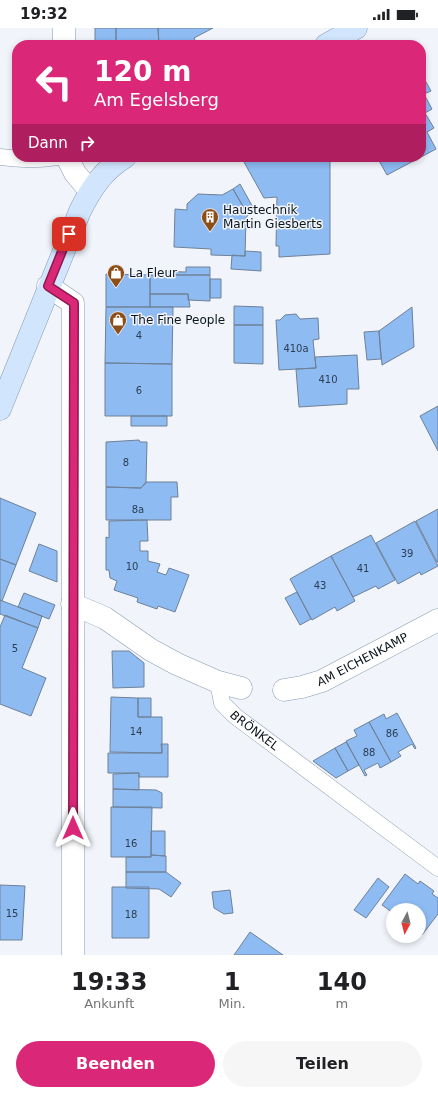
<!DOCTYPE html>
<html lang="de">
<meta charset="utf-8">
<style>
:root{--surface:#fff;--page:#f6f6f6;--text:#202124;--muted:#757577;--accent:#db2777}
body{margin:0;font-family:"DejaVu Sans",sans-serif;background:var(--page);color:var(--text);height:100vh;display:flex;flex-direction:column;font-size:15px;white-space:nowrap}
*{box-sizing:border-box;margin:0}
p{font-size:13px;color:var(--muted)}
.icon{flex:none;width:22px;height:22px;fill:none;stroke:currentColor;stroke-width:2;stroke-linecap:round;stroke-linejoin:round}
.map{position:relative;height:927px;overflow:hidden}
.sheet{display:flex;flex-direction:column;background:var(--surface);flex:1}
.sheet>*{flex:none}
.hud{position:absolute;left:12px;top:12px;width:414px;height:122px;border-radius:16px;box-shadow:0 2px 6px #0003;background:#db2777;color:#fff;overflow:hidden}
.needle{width:26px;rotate:187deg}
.controls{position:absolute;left:386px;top:875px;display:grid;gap:8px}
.controls a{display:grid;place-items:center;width:40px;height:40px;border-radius:50%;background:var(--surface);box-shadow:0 2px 6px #0003;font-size:20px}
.pin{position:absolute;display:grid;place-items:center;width:34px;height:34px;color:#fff;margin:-17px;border-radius:8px;box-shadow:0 2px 6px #0006}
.me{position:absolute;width:44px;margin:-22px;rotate:0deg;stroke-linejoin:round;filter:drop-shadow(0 0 3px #0008)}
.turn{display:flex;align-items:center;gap:14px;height:84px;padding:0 16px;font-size:18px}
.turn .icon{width:52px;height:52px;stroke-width:2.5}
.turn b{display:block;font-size:28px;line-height:34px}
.then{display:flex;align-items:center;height:38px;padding:0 16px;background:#0003;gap:8px;font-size:15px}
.eta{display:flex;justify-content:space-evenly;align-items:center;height:68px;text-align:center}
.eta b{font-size:24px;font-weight:600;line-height:28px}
.action{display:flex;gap:8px;margin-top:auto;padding:8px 16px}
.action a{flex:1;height:46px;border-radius:24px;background:var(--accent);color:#fff;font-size:16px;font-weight:600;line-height:46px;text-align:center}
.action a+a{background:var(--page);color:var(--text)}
.status{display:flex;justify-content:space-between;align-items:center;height:28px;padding:0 20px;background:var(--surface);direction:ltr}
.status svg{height:11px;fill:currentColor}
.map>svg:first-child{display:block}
</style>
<div class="status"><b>19:32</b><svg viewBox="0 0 49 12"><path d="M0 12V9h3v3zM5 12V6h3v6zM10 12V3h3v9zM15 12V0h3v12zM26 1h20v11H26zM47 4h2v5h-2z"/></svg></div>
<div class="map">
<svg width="438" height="927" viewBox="0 0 438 927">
<rect width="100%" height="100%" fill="#f1f5fb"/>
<path fill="#8ebbf2" stroke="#6e8198" d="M 95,0 L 116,0 L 116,17 L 95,17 Z
M 116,0 L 158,0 L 159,17 L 116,17 Z
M 158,0 L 213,0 L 194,10 L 197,16 L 195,17 L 159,17 Z
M 421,45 L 431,63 L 424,66 L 432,81 L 425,85 L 434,100 L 427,104 L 436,121 L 421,129 Z
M 253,129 L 330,129 L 330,226 L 279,229 L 279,218 L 276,218 L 277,169 L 264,170 L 244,134 Z
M 377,129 L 421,129 L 387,147 Z
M 240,156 L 255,183 L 248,187 L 233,161 Z
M 233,161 L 248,187 L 246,190 L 245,228 L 211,227 L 211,221 L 174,219 L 175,181 L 187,182 L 187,176 L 198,166 L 222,167 Z
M 245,223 L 261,224 L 261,243 L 231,241 L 232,227 L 245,228 Z
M 186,239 L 210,239 L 210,247 L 150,247 L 150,243 L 186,244 Z
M 106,246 L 150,247 L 150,279 L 106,279 Z
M 150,247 L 210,247 L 210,273 L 188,272 L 188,266 L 150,266 Z
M 210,251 L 221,251 L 221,270 L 210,270 Z
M 150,266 L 188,266 L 190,279 L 150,279 Z
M 234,278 L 263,279 L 263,297 L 234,297 Z
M 106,279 L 173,279 L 172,336 L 105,335 Z
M 412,279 L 414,319 L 382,337 L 379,303 Z
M 296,286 L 300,291 L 318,290 L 319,311 L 313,312 L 316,340 L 279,342 L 276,292 L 280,292 L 285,287 Z
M 234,297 L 263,297 L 263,336 L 234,335 Z
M 379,303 L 381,331 L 367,332 L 364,304 Z
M 357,327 L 359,361 L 347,361 L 347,376 L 299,379 L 296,341 L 316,340 L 315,329 Z
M 105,335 L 172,336 L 172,388 L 105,388 Z
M 438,378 L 438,423 L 420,388 Z
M 131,388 L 167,388 L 167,398 L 131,398 Z
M 139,412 L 140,414 L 147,414 L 146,455 L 141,460 L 106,459 L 106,414 Z
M 146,454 L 177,454 L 178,469 L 171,469 L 171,492 L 106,492 L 106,459 L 141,460 Z
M 0,470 L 36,485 L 16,537 L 0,531 Z
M 438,481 L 438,534 L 437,534 L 416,493 Z
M 147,492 L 148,513 L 140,513 L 140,523 L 148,523 L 148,533 L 160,536 L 157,544 L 166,547 L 169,540 L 189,547 L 175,584 L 158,578 L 157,581 L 137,574 L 138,570 L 114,562 L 117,553 L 110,550 L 109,542 L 106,542 L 106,509 L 109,510 L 109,493 Z
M 415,493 L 438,538 L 421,547 L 420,544 L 398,556 L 376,515 Z
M 371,507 L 395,552 L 378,561 L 376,558 L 353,569 L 331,528 Z
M 39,516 L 57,523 L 57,554 L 29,543 Z
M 331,528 L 355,573 L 337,583 L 335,579 L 312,592 L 290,551 Z
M 0,531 L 16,537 L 2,573 L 0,572 Z
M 297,564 L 311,591 L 300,597 L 285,570 Z
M 24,565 L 55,577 L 49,591 L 18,579 Z
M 0,572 L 42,588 L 38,600 L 0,586 Z
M 5,587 L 38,600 L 22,640 L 46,650 L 31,688 L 0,676 L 0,599 Z
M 112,623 L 129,623 L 144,635 L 144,659 L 113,660 Z
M 111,669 L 138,670 L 138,689 L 162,689 L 162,725 L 110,724 Z
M 138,670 L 151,670 L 151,689 L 138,689 Z
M 397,685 L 416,720 L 415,721 L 412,716 L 398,724 L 401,728 L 391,734 L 369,694 L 384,686 L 386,691 Z
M 369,694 L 391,734 L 380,740 L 378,735 L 364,742 L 367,747 L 365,748 L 346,713 L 357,708 L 354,702 Z
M 346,714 L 359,737 L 348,743 L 335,720 Z
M 161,716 L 168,716 L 168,749 L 139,749 L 139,745 L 108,745 L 108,725 L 162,725 Z
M 335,720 L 348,743 L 336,750 L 313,733 Z
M 139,745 L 139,762 L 113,761 L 113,746 Z
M 113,761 L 156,762 L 162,765 L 162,780 L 113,779 Z
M 111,779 L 152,779 L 151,829 L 111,829 Z
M 151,803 L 165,803 L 165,828 L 151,827 Z
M 151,827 L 166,828 L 166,844 L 126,844 L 126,829 L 151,829 Z
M 126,844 L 166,844 L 181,855 L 171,869 L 159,861 L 126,860 Z
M 405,846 L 418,856 L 420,853 L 434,863 L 432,866 L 438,870 L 438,886 L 422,907 L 419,904 L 419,882 L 393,882 L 393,885 L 382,877 Z
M 378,850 L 389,859 L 366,890 L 354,882 Z
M 0,857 L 25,858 L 22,912 L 0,912 Z
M 112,859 L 149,859 L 149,910 L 112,910 Z
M 230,862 L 233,885 L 224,886 L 214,880 L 212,864 Z
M 250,904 L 283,927 L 234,927 Z"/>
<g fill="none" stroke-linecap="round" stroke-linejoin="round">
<g stroke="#889cb4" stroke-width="17">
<g id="lane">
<path d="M 0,129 C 20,132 38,132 57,129"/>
<path id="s1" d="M 218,654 L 222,675 L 235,688 L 438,840"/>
</g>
</g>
<g stroke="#889cb4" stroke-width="23">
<g id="street">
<path d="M 64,17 L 64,0"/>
<path d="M 67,129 L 75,145 L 90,163"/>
<path d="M 48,258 L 73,275 L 73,927"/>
<path d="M 72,576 L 105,590 L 151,622 L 177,636 L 218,654 L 241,660"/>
<path id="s2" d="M 284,662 L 302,659 L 322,653 L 438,592"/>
</g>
</g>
<g stroke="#889cb4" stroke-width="23">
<path id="secondary" d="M 326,17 L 356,0
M 0,381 L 80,183 C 91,161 103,142 125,129"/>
</g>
<use href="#lane" stroke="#fff" stroke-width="16"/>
<use href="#street" stroke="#fff" stroke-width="22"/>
<use href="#secondary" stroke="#d1e5fc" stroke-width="22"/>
</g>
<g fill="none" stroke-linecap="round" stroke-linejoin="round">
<g stroke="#8e194d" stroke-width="10">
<path id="route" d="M 69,206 L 48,258 L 74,275 L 73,800"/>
</g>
<use href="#route" stroke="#db2777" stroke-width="7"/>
</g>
<defs>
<g id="building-pin" transform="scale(0.9)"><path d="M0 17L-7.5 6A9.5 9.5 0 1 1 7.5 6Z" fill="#8d4d16" stroke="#f1f5fb"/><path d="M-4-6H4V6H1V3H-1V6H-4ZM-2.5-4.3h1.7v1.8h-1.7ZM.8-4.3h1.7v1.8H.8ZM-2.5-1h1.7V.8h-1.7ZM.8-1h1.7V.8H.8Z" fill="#fff"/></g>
<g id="shop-pin" transform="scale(0.9)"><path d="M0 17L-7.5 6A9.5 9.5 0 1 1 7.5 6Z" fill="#8d4d16" stroke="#f1f5fb"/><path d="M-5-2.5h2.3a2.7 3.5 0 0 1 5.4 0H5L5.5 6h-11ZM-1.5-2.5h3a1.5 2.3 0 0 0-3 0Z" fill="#fff"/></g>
</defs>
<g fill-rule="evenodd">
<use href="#building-pin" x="210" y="189"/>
<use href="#shop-pin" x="116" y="245"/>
<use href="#shop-pin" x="118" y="292"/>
</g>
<g text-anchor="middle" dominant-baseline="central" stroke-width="3" stroke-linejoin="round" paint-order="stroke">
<g font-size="10" fill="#2c3e52">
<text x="139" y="307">4</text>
<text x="296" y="320">410a</text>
<text x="328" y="351">410</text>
<text x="139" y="362">6</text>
<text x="126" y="434">8</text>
<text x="138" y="481">8a</text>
<text x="407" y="525">39</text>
<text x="132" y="538">10</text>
<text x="363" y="540">41</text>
<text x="320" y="557">43</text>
<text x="15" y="620">5</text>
<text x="136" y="703">14</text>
<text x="392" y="705">86</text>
<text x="369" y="724">88</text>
<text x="131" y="815">16</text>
<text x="12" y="885">15</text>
<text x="131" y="886">18</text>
</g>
<g font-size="12" fill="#0c141c" stroke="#f1f5fb" text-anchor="start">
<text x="223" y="182">Haustechnik<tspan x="223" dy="14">Martin Giesberts</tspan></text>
<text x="129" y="245">La Fleur</text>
<text x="131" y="292">The Fine People</text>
</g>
<g font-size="12" fill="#0c141c" stroke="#f1f5fb">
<text stroke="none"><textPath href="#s2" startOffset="85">AM EICHENKAMP</textPath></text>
<text stroke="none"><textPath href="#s1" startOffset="64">BRÖNKEL</textPath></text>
</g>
</g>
</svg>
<div class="controls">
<a><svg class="needle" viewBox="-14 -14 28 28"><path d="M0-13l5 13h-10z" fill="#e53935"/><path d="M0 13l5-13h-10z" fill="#757577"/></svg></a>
</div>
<div class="pin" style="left:69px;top:206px;background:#d93025"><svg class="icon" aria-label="arrive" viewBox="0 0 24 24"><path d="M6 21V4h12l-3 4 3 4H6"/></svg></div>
<svg class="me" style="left:73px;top:800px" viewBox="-20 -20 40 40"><path d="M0-17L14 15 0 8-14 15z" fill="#db2777" stroke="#fff" stroke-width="4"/></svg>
<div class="hud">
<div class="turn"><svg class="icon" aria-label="left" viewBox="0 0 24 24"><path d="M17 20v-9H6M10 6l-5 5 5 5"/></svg><div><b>120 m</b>Am Egelsberg</div></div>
<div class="then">Dann<svg class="icon" aria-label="right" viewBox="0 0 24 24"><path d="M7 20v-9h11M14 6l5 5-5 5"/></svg></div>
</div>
</div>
<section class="sheet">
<div class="eta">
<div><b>19:33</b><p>Ankunft</p></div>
<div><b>1</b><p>Min.</p></div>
<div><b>140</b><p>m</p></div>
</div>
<div class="action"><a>Beenden</a><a>Teilen</a></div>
</section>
